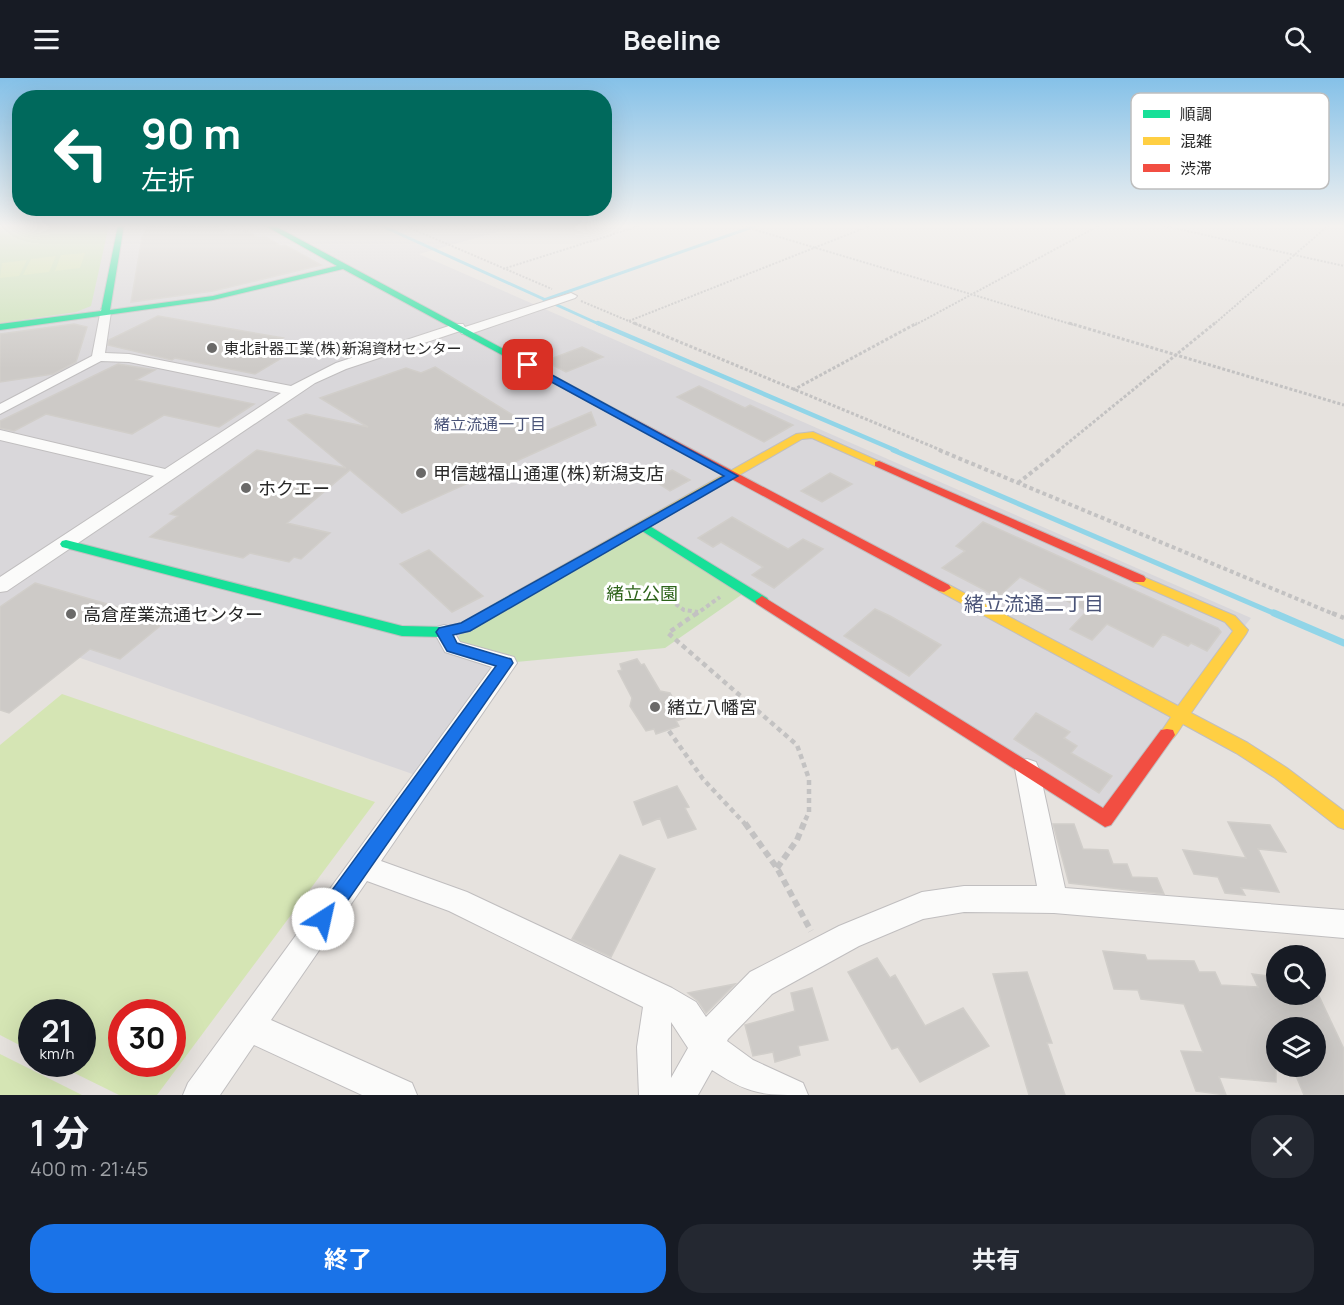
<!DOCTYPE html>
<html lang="ja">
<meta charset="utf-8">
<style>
:root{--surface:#171b24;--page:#242831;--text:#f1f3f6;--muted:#9ea1a6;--accent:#1a73e8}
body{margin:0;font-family:Manrope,"Noto Sans JP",sans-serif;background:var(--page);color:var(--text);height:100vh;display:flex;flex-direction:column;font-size:22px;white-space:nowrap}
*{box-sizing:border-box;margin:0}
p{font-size:20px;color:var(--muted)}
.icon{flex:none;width:33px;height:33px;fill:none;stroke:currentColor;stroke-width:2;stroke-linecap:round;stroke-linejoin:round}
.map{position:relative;height:1017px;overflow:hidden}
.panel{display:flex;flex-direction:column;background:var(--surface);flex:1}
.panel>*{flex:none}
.guide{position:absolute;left:12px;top:12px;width:600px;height:126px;border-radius:24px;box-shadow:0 6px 24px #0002;background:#00695c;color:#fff;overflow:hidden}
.tools{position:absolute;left:1266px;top:867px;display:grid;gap:12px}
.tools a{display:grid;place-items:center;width:60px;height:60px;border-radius:50%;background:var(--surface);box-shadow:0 6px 24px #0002;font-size:30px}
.speed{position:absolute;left:18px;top:921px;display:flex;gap:12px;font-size:30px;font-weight:700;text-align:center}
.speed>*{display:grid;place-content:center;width:78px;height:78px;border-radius:50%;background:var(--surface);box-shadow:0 6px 24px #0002;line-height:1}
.speed small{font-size:15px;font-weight:400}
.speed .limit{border:9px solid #d22;background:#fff;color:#111}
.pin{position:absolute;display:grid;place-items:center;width:51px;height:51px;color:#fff;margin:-26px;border-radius:12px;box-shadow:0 3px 9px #0006}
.me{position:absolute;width:66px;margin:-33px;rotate:35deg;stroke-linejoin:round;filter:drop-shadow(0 0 4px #0008)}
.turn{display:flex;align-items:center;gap:21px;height:126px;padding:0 30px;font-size:27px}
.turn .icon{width:78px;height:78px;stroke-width:2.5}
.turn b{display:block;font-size:42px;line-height:51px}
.round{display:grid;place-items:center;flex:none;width:63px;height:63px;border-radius:24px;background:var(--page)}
.head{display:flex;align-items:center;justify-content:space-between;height:102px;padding:0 30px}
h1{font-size:36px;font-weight:700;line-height:45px}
.button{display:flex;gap:12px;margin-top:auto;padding:12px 30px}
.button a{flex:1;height:69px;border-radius:24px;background:var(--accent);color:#fff;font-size:24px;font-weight:700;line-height:69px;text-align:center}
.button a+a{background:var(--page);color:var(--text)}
header{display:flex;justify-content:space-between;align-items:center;height:78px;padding:0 30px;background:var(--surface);font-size:27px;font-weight:700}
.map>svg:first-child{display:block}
</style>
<header><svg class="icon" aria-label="menu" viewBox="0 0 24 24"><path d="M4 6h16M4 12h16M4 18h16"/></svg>Beeline<svg class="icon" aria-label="search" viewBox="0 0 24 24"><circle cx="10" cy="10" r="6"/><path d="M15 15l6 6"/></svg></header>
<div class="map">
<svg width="1344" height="1017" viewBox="0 0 1344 1017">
<rect width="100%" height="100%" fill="#e6e2de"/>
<path fill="#d9d7da" d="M 0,147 L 521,147 L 419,176 L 1251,540 L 1171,639 L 1105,741 L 643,448 L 506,585 L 424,700 L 0,552 Z"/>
<path fill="#cae1b6" d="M 0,147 L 109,147 L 91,228 L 76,234 L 0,245 Z
M 645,449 L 747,513 L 665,570 L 506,585 L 452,569 L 465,549 Z"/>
<path fill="#d5e5b4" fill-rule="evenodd" d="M 85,175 L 80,190 L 55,193 L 61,177 Z
M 56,178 L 49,194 L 23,197 L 31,181 Z
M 27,182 L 19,198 L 0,200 L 2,185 Z
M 62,616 L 375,724 L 157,1017 L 119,1017 L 56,986 L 82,986 L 82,934 L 32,934 L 31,973 L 0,957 L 0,667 ZM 172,934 L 172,986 L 122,986 L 122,934 Z
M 0,976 L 82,1017 L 0,1017 Z"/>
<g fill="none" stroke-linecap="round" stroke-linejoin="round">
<path stroke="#91d5e8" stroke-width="3" d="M 380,147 L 601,247
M 544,222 L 758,147"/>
<path stroke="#91d5e8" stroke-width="4.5" d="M 598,245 L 897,373"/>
<path stroke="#91d5e8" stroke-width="5" d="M 893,372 L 1278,537"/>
<path stroke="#91d5e8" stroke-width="7" d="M 1274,535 L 1344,565"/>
</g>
<path fill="#cdcac7" stroke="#d1ceca" stroke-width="1.5" d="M 148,147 L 213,147 L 230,157 L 247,153 L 259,160 L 264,158 L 281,168 L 285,167 L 321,187 L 213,213 L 131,224 L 142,160 Z
M 158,238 L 283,260 L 275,265 L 300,269 L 255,296 L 175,280 L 172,282 L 108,267 L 109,262 Z
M 74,246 L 87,249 L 76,284 L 53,296 L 0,304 L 0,256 Z
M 582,269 L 603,279 L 566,294 L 545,283 Z
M 118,286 L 155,292 L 136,302 L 254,326 L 219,349 L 164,337 L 132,356 L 46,336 L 14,353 L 0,350 L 0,343 Z
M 435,289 L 542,355 L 591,334 L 596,347 L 402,435 L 350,392 L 287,445 L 330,455 L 301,481 L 294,479 L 289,484 L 250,475 L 243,480 L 150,459 L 178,438 L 170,436 L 257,372 L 346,390 L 288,342 L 306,336 L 368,349 L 320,320 L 406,290 L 421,295 Z
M 699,308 L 745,330 L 750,327 L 793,347 L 764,364 L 677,319 Z
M 672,392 L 690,402 L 670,413 L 653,402 Z
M 830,395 L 852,406 L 822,424 L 801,413 Z
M 732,439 L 788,471 L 803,461 L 823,471 L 774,510 L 752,497 L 763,489 L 721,464 L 713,469 L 698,460 Z
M 983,444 L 1218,550 L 1221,554 L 1207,573 L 1191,565 L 1188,568 L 1163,556 L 1153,569 L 1107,546 L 1092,562 L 1070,551 L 1087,533 L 1020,499 L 998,519 L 942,490 L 965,473 L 956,468 Z
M 429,472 L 483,518 L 452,534 L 400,486 Z
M 35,505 L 166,543 L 120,581 L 90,571 L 9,635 L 0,632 L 0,529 Z
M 875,531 L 890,538 L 941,567 L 909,598 L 844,558 Z
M 637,581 L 641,587 L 644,586 L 660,613 L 670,615 L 685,640 L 676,643 L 679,648 L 656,656 L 654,651 L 646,653 L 630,628 L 632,620 L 618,593 L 622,592 L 620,586 Z
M 1036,635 L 1070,654 L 1064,660 L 1077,668 L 1071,675 L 1112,698 L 1099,715 L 1014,661 Z
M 677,708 L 689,729 L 685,730 L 696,751 L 668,760 L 660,740 L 643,747 L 634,724 Z
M 1228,744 L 1270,747 L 1286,774 L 1258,771 L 1279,814 L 1241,810 L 1245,817 L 1225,815 L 1218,799 L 1194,796 L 1183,772 L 1246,780 Z
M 1053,746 L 1074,746 L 1083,771 L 1108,772 L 1113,786 L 1127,786 L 1132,799 L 1157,800 L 1164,816 L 1069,805 Z
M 620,777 L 655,791 L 611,879 L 572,861 Z
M 1103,873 L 1145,877 L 1147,882 L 1194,883 L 1199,894 L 1215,894 L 1221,907 L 1258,909 L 1252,896 L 1276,899 L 1276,916 L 1318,916 L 1344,971 L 1344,1017 L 1304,1017 L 1292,988 L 1316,988 L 1316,950 L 1276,950 L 1276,1004 L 1219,999 L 1226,1017 L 1196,1013 L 1181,973 L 1203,974 L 1184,926 L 1141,921 L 1138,912 L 1114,911 Z
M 877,880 L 890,900 L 895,897 L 925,948 L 963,930 L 989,968 L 920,1004 L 898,969 L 892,971 L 848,894 Z
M 1027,894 L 1052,965 L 1047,965 L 1065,1017 L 1029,1017 L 993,896 Z
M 735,906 L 706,935 L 698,923 L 688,915 Z
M 812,910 L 828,962 L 798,968 L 800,977 L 775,984 L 773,974 L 753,978 L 745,947 L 795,933 L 791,915 Z"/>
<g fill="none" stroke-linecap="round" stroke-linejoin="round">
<g stroke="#c0bebf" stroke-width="2">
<path id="street" d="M 571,215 L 577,218 L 575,220 L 470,256 L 462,256 L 460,253 L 346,291 L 315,305 L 7,513 L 0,514 L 0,499 L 154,398 L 0,362 L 0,352 L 165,391 L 281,315 L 129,284 L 101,283 L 0,336 L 0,326 L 92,278 L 101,231 L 111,234 L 105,275 L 129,276 L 291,308 L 336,285 L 455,246 L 463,246 L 465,249 Z
M 444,547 L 451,549 L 460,564 L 514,579 L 517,585 L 381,783 L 467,814 L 672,910 L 696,924 L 706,939 L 750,894 L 839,848 L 922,814 L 964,808 L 1037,808 L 1015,691 L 1018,684 L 1027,681 L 1036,684 L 1039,691 L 1065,810 L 1344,832 L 1344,860 L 1054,835 L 964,834 L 923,841 L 859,868 L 772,916 L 728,961 L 727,963 L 753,982 L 803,1005 L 808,1017 C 762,1017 750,1017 712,992 L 698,1017 L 639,1017 L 637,969 L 643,929 L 449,833 L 367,803 L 271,942 L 412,1005 L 417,1017 L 362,1017 L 254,967 L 220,1017 L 183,1017 L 188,1005 L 492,589 L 445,574 L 434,554 L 437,549 ZM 671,944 L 688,970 L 671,1000 Z"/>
</g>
<g stroke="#c0bebf" stroke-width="2">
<path id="fast" d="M 118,147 L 124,147 L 110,232 L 213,218 L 337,188 L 264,147 L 273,147 L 628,338 L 627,340 L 619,340 L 343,191 L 213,222 L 0,252 L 0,246 L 101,233 Z
M 643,444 L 767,520 L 769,523 L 767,526 L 757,526 L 639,451 L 637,448 Z
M 66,462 L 402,548 L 444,549 L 461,545 L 519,512 L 529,512 L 531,515 L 470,553 L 444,559 L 402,558 L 62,469 L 60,466 L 62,463 Z"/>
</g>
<g stroke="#c0bebf" stroke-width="2">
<path id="slow" d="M 813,354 L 885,386 L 883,388 L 875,388 L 812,360 L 802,361 L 529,518 L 519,518 L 517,515 L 519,512 L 796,356 Z
M 1139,497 L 1235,538 L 1248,552 L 1246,556 L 1191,635 L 1248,665 L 1287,690 L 1344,733 L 1344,751 L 1338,749 L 1275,700 L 1236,675 L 1183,646 C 1177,655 1173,666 1161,662 L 1159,657 L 1171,639 L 939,513 L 937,510 L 944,506 L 949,507 L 1178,628 L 1233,553 L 1225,544 L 1134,504 L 1132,501 Z"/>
</g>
<g stroke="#c0bebf" stroke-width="2">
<path id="jam" d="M 623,335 L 949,507 L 951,510 L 944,514 L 939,513 L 619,340 L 619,336 Z
M 879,383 L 1144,498 L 1146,501 L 1144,504 L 1134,504 L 875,388 L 875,384 Z
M 762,518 L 1103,730 L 1161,652 L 1167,651 L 1173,652 L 1175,657 L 1111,747 L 1105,749 L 757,526 L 755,523 Z"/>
</g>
<path stroke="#c3c2c2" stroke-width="2" stroke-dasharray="2 1.5" stroke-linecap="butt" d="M 412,147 L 410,150 L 552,211
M 739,147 L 1074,247
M 1160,147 L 1344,188
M 503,191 L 642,147
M 581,223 L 638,247
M 629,243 L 872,147
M 915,247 L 1100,147
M 1213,247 L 1329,147"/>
<path stroke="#c3c2c2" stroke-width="3" stroke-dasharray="3 2" stroke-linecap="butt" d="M 634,245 L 943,373
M 1069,245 L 1344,327
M 793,312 L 917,245
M 1058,373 L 1215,245"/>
<path stroke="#c3c2c2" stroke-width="4" stroke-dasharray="4 3" stroke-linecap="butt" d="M 939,372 L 1336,537
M 1018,405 L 1060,372
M 670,522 L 684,532 L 698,534
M 695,537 L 720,519"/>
<path stroke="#c3c2c2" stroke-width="4.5" stroke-dasharray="5 4" stroke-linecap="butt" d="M 697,535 L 668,555 L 797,667 L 809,701 L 809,734 L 803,747
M 1332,535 L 1344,540
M 669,653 L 703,701 L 746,747"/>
<path stroke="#c3c2c2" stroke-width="6" stroke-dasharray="7 4.5" stroke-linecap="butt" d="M 745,745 L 777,790 L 811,853
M 777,790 L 797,762 L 804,745"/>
<use href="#street" fill="#fbfbfa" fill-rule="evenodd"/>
<use href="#fast" fill="#16e098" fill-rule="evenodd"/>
<use href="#slow" fill="#ffcf43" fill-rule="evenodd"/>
<use href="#jam" fill="#f24e42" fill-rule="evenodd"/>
</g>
<linearGradient id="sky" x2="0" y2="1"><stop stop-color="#85c1e8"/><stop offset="0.51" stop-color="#f4f2f0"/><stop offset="1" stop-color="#f4f2f0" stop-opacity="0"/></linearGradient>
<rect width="1344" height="290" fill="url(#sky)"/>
<path fill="#1a73e8" stroke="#114b97" stroke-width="1.5" d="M 528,284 L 738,398 L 470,553 L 453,557 L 457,565 L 511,581 L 513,585 L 330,848 L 323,851 L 316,848 L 313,841 L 316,834 L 496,588 L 447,573 L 436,554 L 439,550 L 461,545 L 724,398 L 524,289 L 524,285 Z"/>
<g fill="#6a6968" stroke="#fff" stroke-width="2">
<circle cx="212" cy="270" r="6"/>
<circle cx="421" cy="395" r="6"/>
<circle cx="246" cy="410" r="6"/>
<circle cx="71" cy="536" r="6"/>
<circle cx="655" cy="629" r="6"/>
</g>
<g text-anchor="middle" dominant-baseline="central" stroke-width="6" stroke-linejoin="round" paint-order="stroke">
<g font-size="15" fill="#282828" stroke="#fff" text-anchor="start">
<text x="224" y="270">東北計器工業(株)新潟資材センター</text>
</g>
<g font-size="16" fill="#4a5478" stroke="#fff">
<text x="490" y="346">緒立流通一丁目</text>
</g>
<g font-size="18" fill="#282828" stroke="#fff" text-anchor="start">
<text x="433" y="395">甲信越福山通運(株)新潟支店</text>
<text x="258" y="410">ホクエー</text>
<text x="83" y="536">高倉産業流通センター</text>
<text x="667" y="629">緒立八幡宮</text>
</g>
<g font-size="18" fill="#2d631a" stroke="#fff">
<text x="642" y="515">緒立公園</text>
</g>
<g font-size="20" fill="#4a5478" stroke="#fff">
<text x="1034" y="525">緒立流通二丁目</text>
</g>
</g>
<rect x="1131" y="15" width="198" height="96" rx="9" fill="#fff" stroke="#bebebe" stroke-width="1.5"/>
<rect x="1143" y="32" width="27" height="8" fill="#16e098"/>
<rect x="1143" y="59" width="27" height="8" fill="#ffcf43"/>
<rect x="1143" y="86" width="27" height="8" fill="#f24e42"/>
<g font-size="16" fill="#282828">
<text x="1180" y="42">順調</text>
<text x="1180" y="69">混雑</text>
<text x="1180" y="96">渋滞</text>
</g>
</svg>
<div class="tools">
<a><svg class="icon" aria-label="search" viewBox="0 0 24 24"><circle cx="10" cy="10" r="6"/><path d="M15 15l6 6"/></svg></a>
<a><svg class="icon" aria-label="layers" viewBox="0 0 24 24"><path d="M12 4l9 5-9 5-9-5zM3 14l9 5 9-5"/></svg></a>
</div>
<div class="speed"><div>21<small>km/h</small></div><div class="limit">30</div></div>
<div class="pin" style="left:528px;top:287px;background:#d93025"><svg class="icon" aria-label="arrive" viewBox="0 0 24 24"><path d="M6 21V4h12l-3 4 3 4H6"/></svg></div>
<svg class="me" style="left:323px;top:841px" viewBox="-20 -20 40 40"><circle r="19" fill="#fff"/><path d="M0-13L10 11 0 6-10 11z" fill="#1a73e8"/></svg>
<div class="guide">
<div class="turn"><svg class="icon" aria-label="left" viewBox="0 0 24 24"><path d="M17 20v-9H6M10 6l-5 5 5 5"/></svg><div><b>90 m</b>左折</div></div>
</div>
</div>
<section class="panel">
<div class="head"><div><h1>1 分</h1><p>400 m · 21:45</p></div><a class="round"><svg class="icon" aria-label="close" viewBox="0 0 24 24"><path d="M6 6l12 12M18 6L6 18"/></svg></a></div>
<div class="button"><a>終了</a><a>共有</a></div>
</section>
